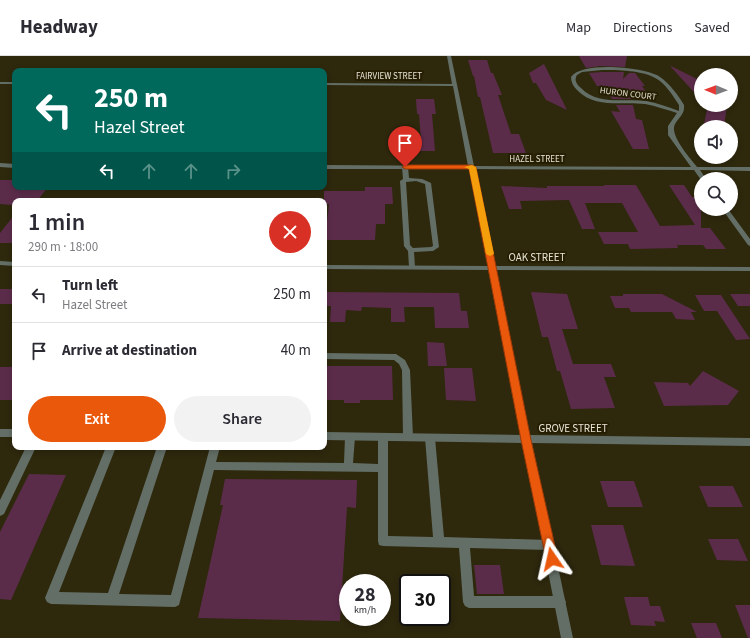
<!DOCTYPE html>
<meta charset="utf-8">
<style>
:root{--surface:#fff;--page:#f2f2f3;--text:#2b2b33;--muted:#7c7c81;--line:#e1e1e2;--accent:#ea580c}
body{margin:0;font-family:"Source Sans 3",sans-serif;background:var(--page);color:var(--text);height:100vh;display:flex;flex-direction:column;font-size:15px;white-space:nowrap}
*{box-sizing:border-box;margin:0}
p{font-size:13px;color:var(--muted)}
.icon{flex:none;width:22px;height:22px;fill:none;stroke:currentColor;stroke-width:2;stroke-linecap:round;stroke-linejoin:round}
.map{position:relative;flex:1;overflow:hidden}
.details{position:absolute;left:12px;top:142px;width:315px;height:252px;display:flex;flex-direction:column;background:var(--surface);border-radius:8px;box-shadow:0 2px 6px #0003}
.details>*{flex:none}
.hud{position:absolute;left:12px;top:12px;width:315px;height:122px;border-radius:8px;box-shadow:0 2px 6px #0003;background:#00695c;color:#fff;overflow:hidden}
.needle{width:26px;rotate:271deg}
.buttons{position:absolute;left:694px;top:12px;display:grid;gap:8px}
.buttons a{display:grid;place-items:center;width:44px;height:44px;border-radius:50%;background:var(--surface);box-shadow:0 2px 6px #0003;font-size:20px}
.speed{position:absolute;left:339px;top:518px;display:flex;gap:8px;font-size:20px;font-weight:700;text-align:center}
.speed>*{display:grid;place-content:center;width:52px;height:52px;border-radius:50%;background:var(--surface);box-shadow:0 2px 6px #0003;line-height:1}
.speed small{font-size:10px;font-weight:400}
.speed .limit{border:2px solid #111;border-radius:6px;background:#fff;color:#111}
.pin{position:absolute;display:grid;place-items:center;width:34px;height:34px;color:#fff;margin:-41px -17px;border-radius:50% 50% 50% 0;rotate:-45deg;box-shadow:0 0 4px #0007}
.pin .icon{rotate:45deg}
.me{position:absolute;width:44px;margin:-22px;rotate:349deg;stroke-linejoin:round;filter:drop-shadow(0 0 3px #0008)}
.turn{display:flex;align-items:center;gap:14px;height:84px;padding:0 16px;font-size:18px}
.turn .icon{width:52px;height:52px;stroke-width:2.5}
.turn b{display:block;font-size:28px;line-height:34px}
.lanes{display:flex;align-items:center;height:38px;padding:0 16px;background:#0003;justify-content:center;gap:20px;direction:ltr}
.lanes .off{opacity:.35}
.round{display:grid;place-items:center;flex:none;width:42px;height:42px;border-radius:21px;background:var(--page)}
.summary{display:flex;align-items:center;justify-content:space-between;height:68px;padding:0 16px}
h1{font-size:24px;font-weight:600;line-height:30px}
.primary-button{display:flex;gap:8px;margin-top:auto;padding:8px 16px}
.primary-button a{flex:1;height:46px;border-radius:24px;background:var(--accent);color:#fff;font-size:16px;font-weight:600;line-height:46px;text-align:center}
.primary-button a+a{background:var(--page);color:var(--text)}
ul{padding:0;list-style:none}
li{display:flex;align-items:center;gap:12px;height:56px;padding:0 16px;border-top:1px solid var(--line)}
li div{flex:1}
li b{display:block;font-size:15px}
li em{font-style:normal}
header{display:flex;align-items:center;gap:24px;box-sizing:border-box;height:56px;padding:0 20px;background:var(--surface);border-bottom:1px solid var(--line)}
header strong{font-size:19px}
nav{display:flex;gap:22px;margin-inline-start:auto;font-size:14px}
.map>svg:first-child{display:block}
</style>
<header>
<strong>Headway</strong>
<nav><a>Map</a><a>Directions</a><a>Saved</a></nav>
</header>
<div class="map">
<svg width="750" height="582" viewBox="0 0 750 582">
<rect width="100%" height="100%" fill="#2e280d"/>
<path fill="#5b2c4a" d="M 579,0 L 627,0 L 625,11 L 600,10 L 586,12 Z
M 468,4 L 487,4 L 491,17 L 493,17 L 502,39 L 498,39 L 511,78 L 519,78 L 526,97 L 493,97 L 480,41 L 478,41 L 474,20 L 473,20 Z
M 544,8 L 567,54 L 546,44 L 536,27 L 533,27 L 529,17 Z
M 671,10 L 701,25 L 701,44 L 671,11 Z
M 602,16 L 624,16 L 623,23 L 629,17 L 635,17 L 645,30 L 642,30 L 646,36 L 629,36 L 631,43 L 612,43 L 604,30 L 597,30 L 589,17 Z
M 416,43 L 434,43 L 436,58 L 432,58 L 435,95 L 402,95 L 401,83 L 421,83 L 419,58 L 417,58 Z
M 616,49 L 633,49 L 636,63 L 642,64 L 649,93 L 633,93 L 611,55 L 620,56 Z
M 708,49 L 727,49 L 724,71 L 704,68 Z
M 0,124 L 15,124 L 15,131 L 48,131 L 37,145 L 16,144 L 12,149 L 0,148 Z
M 604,129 L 636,129 L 660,170 L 695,169 L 669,129 L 684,129 L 692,141 L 696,141 L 701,148 L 701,172 L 710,172 L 726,193 L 706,193 L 703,189 L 677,189 L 678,192 L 630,193 L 628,188 L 604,188 L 598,176 L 638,176 L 622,147 L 585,147 L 595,173 L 582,173 L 569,144 L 520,145 L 522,153 L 509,153 L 501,130 L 547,132 L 547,130 L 604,130 Z
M 365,131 L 392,131 L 393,148 L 385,148 L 385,168 L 376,168 L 375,184 L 325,184 L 329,148 L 324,148 L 324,135 L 365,135 Z
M 15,158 L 15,187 L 0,187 L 0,177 Z
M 0,233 L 15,233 L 15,248 L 0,248 Z
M 324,236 L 459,237 L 461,255 L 467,255 L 469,272 L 435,272 L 434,251 L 404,251 L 405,266 L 391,266 L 391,252 L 362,251 L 361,255 L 346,254 L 345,266 L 330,266 L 331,250 L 324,250 Z
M 531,236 L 567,238 L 578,273 L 562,273 L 573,308 L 611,308 L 616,321 L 604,321 L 615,352 L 571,353 L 560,315 L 557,315 L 548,281 L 542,281 Z
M 623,238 L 662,238 L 697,256 L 691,256 L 695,264 L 676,263 L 672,256 L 631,256 L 629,252 L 615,252 L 610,240 L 623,240 Z
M 730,238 L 750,238 L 750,250 L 738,250 Z
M 695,239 L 721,239 L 750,283 L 736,284 L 717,255 L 704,255 Z
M 427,286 L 444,287 L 447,310 L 428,310 Z
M 324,310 L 392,310 L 393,344 L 360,344 L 360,347 L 344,347 L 344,344 L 324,344 Z
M 0,311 L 15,311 L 15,344 L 0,344 Z
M 444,312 L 472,312 L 476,345 L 446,344 Z
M 703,315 L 739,335 L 728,349 L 664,350 L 654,326 L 688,327 L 690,330 Z
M 29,418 L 66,419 L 11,544 L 0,543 L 0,476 Z
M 225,423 L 357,424 L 356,452 L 347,451 L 340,565 L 198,562 L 223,449 L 220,449 Z
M 600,425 L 634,425 L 643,451 L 608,451 Z
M 699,430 L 733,430 L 743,451 L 708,451 Z
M 591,469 L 623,469 L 635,510 L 601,509 Z
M 708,483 L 738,483 L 748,505 L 717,504 Z
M 474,509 L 500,509 L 504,538 L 477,538 Z
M 624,541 L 648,541 L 650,550 L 660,550 L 665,566 L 654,565 L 656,570 L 631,569 Z
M 735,549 L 750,549 L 750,582 L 748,582 Z
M 691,567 L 716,567 L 722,582 L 697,582 Z"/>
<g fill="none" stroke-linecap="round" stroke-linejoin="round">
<path fill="#636f66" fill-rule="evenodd" d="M 405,109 L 408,111 L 409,122 L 422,123 L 431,127 L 439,191 L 433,195 L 414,196 L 415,211 L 412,213 L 409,211 L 408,195 L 404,190 L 400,125 L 403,123 L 402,111 ZM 416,125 L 425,128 L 433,190 L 431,191 L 413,192 L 410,189 L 406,126 Z
M 324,297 L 396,298 L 405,304 L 410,314 L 413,381 L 411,384 L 408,385 L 405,384 L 403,381 L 402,314 L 399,308 L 394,304 L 324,303 Z
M 350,377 L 353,378 L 355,381 L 353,407 L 378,408 L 378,381 L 380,378 L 383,377 L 386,378 L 388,381 L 388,480 L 433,481 L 425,382 L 427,379 L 430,378 L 433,379 L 435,382 L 444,481 L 549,484 L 553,485 L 554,489 L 553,493 L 549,494 L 470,492 L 474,540 L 560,540 L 564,542 L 566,546 L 564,550 L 560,552 L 469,552 L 465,550 L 463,546 L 459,492 L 383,490 L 379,489 L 378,485 L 378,416 L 214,414 L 179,549 L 175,551 L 51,548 L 47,546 L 45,542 L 106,391 L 116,391 L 59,536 L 108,537 L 157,391 L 167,391 L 119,538 L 171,539 L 210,391 L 220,391 L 216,406 L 344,407 L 345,381 L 347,378 Z
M 26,391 L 36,391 L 4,458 L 0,460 L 0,444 Z"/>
<path fill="#636f66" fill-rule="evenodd" d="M 447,0 L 451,0 L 474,110 L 691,111 L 668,79 L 668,70 L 677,57 C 667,54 656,50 645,48 C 622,45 595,53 577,34 C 573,30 571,26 571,21 C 582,5 645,11 660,21 C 669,27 679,40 684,49 C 685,58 679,61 675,68 C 669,79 690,102 697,111 L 750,111 L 750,115 L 700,114 L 706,123 L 701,123 L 701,124 L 694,114 L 475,113 L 495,210 L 750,211 L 750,215 L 496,214 L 530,379 L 750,382 L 750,390 L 532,387 L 573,582 L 561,582 L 523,387 L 324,384 L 324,376 L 521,379 L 489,214 L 324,213 L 324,209 L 488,210 L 469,113 L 324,113 L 324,109 L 468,110 L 453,30 L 324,29 L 324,27 L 452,28 ZM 602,14 C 617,14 643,14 657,23 C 665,28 672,38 677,46 L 679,49 L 679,55 C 668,51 657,47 646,45 C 624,42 598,50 581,32 C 576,28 574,24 577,19 L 582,16 Z
M 0,26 L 15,26 L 15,28 L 0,28 Z
M 0,107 L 15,108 L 15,112 L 0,111 Z
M 722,153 L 728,153 L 750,183 L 750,190 L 748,189 Z
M 0,205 L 15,206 L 15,210 L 0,209 Z
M 0,373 L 15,373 L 15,381 L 0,381 Z"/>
</g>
<path fill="#ea580c" stroke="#983908" d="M 472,109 L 476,111 L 531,384 L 558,503 L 556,508 L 552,509 L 547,508 L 546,503 L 521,384 L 469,113 L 405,113 L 402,111 L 405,109 Z"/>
<path fill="#f59e0b" d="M 472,109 L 476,111 L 494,198 L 490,200 L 486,198 L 469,113 L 464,111 Z"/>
<g text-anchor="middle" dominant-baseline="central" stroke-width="4" stroke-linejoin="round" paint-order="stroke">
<g font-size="9" fill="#e8e4d4" stroke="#251e03">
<text x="389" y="20">FAIRVIEW STREET</text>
<text transform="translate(628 38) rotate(7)">HURON COURT</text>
<text x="537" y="103">HAZEL STREET</text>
</g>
<g font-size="11" fill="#e8e4d4" stroke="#251e03">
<text x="537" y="201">OAK STREET</text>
<text x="573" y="372">GROVE STREET</text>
</g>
</g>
</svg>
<div class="buttons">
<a><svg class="needle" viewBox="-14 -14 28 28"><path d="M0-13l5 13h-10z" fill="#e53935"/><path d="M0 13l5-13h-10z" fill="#7c7c81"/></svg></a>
<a><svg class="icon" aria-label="sound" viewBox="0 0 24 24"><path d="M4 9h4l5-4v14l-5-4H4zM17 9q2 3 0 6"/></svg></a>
<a><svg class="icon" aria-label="search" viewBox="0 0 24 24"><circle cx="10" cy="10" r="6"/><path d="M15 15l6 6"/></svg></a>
</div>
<div class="speed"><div>28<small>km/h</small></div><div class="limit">30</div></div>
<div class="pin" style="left:405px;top:111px;background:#d93025"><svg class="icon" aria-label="arrive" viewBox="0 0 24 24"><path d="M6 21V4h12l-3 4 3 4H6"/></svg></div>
<svg class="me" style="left:552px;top:503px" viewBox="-20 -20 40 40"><path d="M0-17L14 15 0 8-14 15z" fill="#ea580c" stroke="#fff" stroke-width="4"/></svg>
<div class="hud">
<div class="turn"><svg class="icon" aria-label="left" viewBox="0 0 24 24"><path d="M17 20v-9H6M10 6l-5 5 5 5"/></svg><div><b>250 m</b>Hazel Street</div></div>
<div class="lanes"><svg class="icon" aria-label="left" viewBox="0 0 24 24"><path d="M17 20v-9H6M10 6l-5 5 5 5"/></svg><svg class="icon off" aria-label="ahead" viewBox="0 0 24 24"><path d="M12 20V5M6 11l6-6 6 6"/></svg><svg class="icon off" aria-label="ahead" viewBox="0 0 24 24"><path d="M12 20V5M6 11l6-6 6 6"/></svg><svg class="icon off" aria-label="right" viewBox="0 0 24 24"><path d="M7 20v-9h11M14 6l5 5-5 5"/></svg></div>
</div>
<section class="details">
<div class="summary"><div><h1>1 min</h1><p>290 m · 18:00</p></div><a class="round" style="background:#d93025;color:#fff"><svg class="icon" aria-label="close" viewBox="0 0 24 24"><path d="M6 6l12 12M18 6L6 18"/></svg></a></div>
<ul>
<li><svg class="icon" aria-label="left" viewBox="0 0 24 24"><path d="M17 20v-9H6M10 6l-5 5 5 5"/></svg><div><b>Turn left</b><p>Hazel Street</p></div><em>250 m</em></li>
<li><svg class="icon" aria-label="arrive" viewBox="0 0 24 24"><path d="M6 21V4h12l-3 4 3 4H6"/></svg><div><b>Arrive at destination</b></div><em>40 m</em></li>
</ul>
<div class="primary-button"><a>Exit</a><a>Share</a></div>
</section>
</div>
